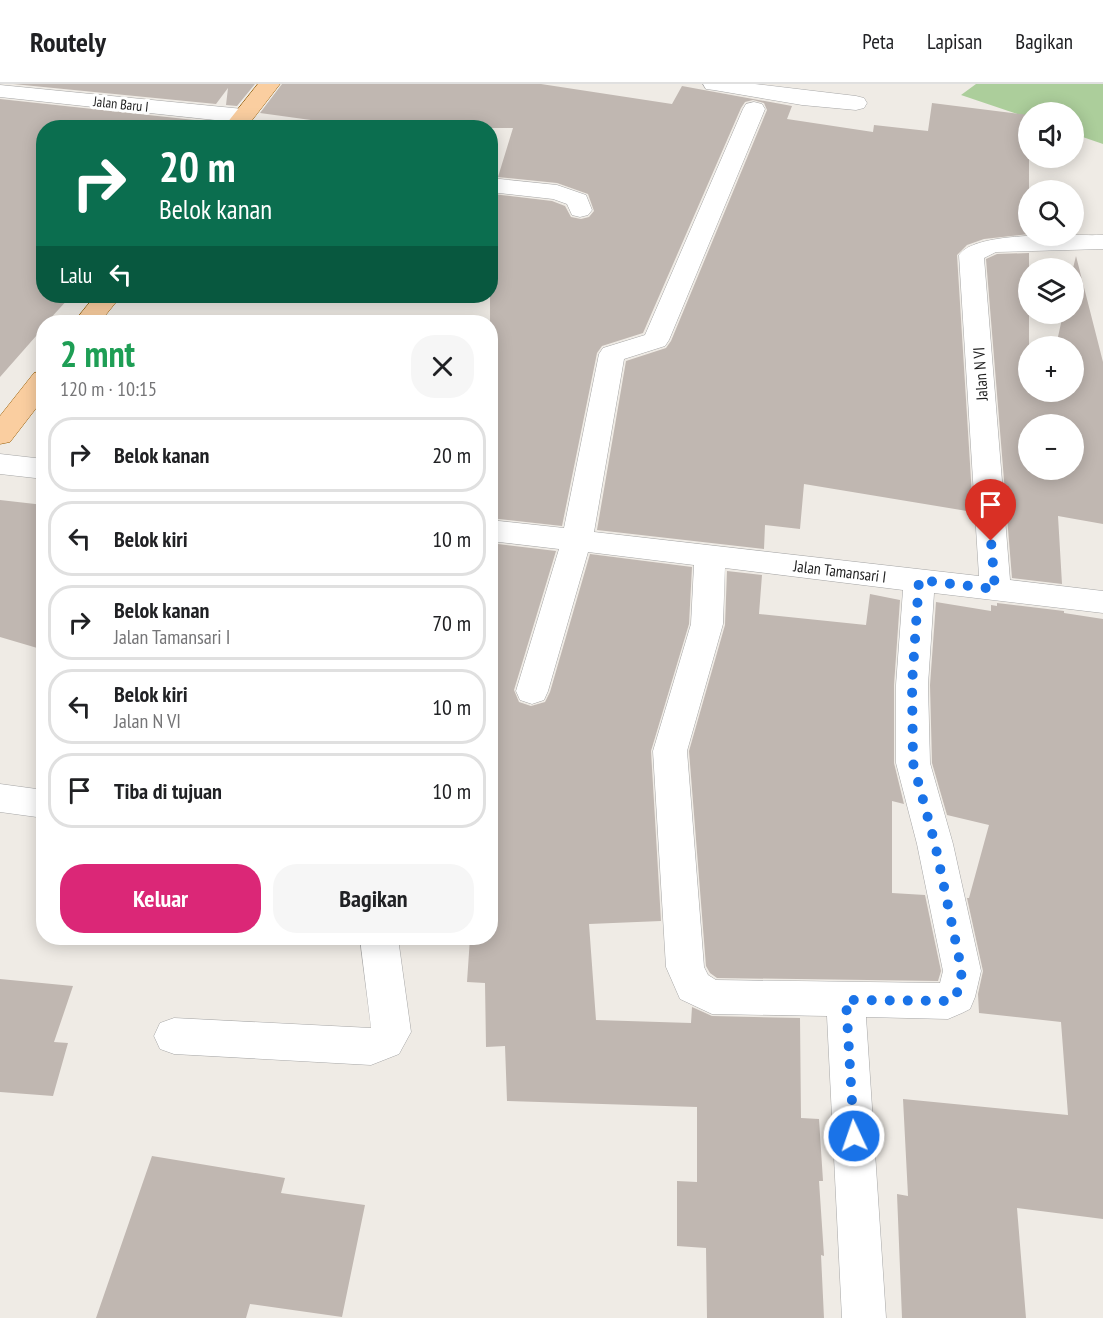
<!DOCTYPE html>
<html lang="id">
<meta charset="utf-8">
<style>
:root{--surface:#fff;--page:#f6f6f6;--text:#202124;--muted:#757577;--line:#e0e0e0;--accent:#db2777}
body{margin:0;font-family:"PT Sans Narrow",sans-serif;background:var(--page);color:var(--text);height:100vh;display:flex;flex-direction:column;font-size:22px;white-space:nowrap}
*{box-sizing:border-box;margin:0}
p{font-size:20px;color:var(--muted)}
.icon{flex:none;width:33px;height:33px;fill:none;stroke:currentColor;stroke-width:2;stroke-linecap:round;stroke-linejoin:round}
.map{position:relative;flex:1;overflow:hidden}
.drawer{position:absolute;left:36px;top:231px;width:462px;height:630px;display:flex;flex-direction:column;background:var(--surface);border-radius:24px;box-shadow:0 3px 15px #0003}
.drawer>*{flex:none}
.banner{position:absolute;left:36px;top:36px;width:462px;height:183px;border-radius:24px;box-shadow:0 3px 15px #0003;background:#0b6e4f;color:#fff;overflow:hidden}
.tools{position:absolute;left:1018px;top:18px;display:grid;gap:12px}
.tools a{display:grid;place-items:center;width:66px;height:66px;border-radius:50%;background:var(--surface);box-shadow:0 3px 15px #0003;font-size:30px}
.pin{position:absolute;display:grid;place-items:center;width:51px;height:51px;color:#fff;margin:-62px -26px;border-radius:50% 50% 50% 0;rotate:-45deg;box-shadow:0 0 6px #0007}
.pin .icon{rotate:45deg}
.me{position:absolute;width:66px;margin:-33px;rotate:357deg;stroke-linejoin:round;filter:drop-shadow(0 0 4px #0008)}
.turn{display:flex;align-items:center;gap:21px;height:126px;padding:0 24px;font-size:27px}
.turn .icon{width:78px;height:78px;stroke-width:2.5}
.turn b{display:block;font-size:42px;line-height:51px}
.then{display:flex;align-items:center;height:57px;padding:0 24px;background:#0003;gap:12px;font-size:22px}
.round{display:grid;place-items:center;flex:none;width:63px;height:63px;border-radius:24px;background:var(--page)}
.summary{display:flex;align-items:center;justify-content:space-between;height:102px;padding:0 24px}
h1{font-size:36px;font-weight:700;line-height:45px;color:#1e9e55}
.primary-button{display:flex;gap:12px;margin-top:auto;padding:12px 24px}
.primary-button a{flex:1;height:69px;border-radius:24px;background:var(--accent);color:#fff;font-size:24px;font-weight:700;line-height:69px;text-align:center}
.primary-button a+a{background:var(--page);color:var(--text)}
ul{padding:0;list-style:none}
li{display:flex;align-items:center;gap:18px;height:75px;margin:0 12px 9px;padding:0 12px;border:3px solid var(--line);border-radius:24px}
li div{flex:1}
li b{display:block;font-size:22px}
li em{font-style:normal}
header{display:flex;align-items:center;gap:36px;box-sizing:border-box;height:84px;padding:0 30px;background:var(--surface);border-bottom:2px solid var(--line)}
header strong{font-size:28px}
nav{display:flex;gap:33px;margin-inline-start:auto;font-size:21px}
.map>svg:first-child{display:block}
</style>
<header>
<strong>Routely</strong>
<nav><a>Peta</a><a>Lapisan</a><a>Bagikan</a></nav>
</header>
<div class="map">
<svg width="1103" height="1234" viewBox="0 0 1103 1234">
<rect width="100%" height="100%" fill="#efebe5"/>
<path fill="#acce9b" d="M 976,0 L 1103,0 L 1103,60 L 1074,50 L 1074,28 L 1029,28 L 1029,34 L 961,11 Z"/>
<path fill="#c0b7b1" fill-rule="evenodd" d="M 13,0 L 255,0 L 237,22 L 226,21 L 228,4 L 216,20 Z
M 282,0 L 541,0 L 672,20 L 682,2 L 792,22 L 787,35 L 873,48 L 874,41 L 928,47 L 932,19 L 1029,31 L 1029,150 L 984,155 L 967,161 L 957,171 L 973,428 L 804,400 L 800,445 L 765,441 L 764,465 L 597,446 L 626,277 L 666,264 L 671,257 L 767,26 L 764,19 L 753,16 L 745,18 L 741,24 L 643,249 L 602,262 L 597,269 L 562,442 L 490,434 L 490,114 L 492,110 L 552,117 L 565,122 L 571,133 L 581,135 L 589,133 L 594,127 L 588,110 L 557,99 L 498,93 L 513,44 L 369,44 L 260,29 Z
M 0,15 L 204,37 L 200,44 L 44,44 L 44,212 L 71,212 L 47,238 L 44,238 L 44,243 L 0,293 Z
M 1029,169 L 1029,308 L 1074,308 L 1074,262 L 1056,262 L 1063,230 L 1074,230 L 1073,184 L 1076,172 L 1103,278 L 1103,440 L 1058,432 L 1062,500 L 1012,494 L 986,175 L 997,170 ZM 1029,340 L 1074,340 L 1074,386 L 1029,386 Z
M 0,416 L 44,421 L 44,566 L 0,553 Z
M 490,459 L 556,467 L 514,606 L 519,618 L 531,622 L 545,618 L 550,608 L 590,470 L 692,483 L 689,540 L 651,667 L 661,837 L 589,840 L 596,936 L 691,939 L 692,923 L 712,932 L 800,934 L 801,1034 L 819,1035 L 823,1097 L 819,1097 L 824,1172 L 821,1171 L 824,1234 L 707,1234 L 706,1164 L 677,1162 L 677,1097 L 697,1098 L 697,1023 L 507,1017 L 505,962 L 486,963 L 485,899 L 467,898 L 470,854 L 490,854 Z
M 727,487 L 762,491 L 759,530 L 866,541 L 870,510 L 900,516 L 894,601 L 894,679 L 904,720 L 892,717 L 892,809 L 925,811 L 941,887 L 938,897 L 717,894 L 710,889 L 706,882 L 689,667 L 725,541 Z
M 936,518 L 991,527 L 991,521 L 997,522 L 997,519 L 1064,527 L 1064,529 L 1103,535 L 1103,1135 L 1017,1124 L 1026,1234 L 902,1234 L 897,1110 L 908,1112 L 903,1015 L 1068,1031 L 1061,938 L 979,929 L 978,910 L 983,887 L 967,814 L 969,814 L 989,741 L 947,731 L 932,679 L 930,601 Z
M 0,895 L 73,902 L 54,958 L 68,959 L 53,1012 L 0,1008 Z
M 152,1072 L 285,1094 L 281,1109 L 365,1121 L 342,1233 L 250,1220 L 246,1234 L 96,1234 Z"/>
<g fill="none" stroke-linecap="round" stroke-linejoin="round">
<g stroke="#a6a6a6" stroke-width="1">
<path id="minor" d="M 703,0 L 755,0 L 856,12 L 864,14 L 867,19 L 864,24 L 856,26 L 802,21 L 714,6 L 706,5 Z
M 0,1 L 243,25 L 251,27 L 254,32 L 251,37 L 243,39 L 0,13 Z
M 754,18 L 762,20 L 765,25 L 669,256 L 665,262 L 624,275 L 594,448 L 979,492 L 959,171 C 976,146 1072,152 1103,151 L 1103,165 L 996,168 L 984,174 L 1010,496 L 1103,507 L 1103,529 L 934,509 L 928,601 L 930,679 L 953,760 L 981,887 L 975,913 L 970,925 L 962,929 L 948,935 L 866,933 L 886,1234 L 842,1234 L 827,932 L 712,930 L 680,915 L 666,883 L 653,667 L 691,540 L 694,481 L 588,468 L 548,607 L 544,616 L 532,620 L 520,616 L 516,607 L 559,465 L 490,457 L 490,436 L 564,444 L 599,270 L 603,264 L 645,251 L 743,25 L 746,20 ZM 725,484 L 903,506 L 896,601 L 896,679 L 917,760 L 943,887 L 940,899 L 716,896 L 708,891 L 704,883 L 687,667 L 723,540 Z
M 490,94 L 557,101 L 586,111 L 592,126 L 588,131 L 580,133 L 572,131 L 567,120 L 553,115 L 490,108 Z
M 0,370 L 44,375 L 44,395 L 0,390 Z
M 0,700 L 44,706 L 44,734 L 0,728 Z
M 360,854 L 398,854 L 411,948 L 399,970 L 371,981 L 174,970 L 160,965 L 154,952 L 160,939 L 174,934 L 371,944 Z"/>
</g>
<g stroke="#965d04" stroke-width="1">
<path id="major" d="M 258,0 L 280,0 L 246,44 L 223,44 Z
M 95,212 L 121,212 L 100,238 L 74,238 Z
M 44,287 L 44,314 L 10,358 L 0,360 L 0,332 L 34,289 Z"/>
</g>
<use href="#minor" fill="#fff" fill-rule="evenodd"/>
<use href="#major" fill="#facea0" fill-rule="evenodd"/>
</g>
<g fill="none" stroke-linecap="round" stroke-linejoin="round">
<path stroke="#1a73e8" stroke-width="10" stroke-dasharray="0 18" d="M 854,1052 L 846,916 L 948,917 L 956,913 L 962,888 L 935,760 L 913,679 L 912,600 L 919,496 L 995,505 L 991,457"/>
</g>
<g text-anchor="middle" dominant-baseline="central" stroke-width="6" stroke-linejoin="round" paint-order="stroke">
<g font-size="14" fill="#1f1f1f" stroke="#fff">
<text transform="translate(121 20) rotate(6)">Jalan Baru I</text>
</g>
<g font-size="16" fill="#1f1f1f" stroke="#fff">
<text transform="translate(980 290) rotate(-94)">Jalan N VI</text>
<text transform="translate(840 487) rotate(7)">Jalan Tamansari I</text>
</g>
</g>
</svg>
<div class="tools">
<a><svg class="icon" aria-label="sound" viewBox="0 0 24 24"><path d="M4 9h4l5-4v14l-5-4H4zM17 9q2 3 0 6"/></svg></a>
<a><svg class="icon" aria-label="search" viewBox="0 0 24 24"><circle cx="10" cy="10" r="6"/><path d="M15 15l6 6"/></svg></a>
<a><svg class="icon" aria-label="layers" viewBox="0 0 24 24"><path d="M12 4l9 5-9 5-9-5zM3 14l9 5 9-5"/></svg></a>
<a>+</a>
<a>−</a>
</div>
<div class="pin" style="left:991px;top:457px;background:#d93025"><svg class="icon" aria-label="arrive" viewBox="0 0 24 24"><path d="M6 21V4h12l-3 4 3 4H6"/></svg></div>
<svg class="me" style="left:854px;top:1052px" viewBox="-20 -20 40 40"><circle r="17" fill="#1a73e8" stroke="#fff" stroke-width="3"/><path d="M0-11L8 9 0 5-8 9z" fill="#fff"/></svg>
<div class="banner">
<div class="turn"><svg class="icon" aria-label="right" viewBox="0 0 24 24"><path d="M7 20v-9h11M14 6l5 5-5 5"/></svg><div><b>20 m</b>Belok kanan</div></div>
<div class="then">Lalu<svg class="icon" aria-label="left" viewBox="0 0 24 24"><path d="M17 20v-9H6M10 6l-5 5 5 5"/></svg></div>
</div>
<section class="drawer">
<div class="summary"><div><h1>2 mnt</h1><p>120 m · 10:15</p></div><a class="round"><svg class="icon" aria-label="close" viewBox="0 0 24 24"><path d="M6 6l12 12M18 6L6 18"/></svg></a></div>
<ul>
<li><svg class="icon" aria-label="right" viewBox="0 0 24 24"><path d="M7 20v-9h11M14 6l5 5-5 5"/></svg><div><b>Belok kanan</b></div><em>20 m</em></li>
<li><svg class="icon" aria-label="left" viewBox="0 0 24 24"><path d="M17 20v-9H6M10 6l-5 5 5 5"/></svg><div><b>Belok kiri</b></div><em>10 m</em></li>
<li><svg class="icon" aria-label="right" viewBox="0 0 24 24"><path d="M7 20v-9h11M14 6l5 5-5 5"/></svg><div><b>Belok kanan</b><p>Jalan Tamansari I</p></div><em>70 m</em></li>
<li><svg class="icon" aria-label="left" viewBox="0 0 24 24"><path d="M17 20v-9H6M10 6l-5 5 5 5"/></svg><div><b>Belok kiri</b><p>Jalan N VI</p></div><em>10 m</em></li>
<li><svg class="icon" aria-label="arrive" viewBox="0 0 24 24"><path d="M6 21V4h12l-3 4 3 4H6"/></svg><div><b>Tiba di tujuan</b></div><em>10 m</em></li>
</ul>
<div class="primary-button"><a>Keluar</a><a>Bagikan</a></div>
</section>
</div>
